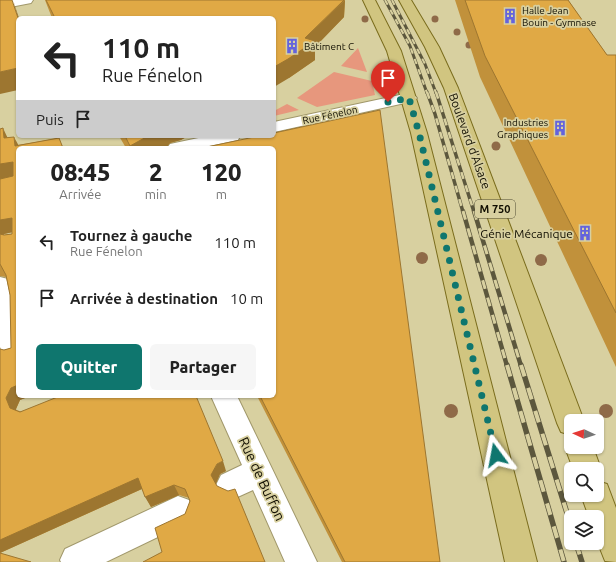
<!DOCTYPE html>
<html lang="fr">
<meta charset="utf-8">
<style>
:root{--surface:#fff;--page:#f6f6f6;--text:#222;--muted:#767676;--accent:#0f766e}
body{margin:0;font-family:Ubuntu,sans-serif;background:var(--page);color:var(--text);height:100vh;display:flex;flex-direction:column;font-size:15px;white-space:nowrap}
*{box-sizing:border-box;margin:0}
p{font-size:13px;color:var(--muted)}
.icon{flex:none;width:22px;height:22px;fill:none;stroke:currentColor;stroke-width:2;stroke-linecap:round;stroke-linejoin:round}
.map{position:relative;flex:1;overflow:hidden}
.side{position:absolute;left:16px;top:146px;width:260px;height:252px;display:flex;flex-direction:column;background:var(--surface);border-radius:6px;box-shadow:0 1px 3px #0004}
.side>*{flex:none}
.banner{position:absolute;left:16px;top:16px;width:260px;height:122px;border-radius:6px;box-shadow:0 1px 3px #0004;background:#fff;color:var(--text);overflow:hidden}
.needle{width:26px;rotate:273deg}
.tools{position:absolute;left:564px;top:414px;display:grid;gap:8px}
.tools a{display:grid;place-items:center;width:40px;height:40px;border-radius:6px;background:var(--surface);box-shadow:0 1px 3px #0004;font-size:20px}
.pin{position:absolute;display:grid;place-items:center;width:34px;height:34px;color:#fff;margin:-41px -17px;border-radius:50% 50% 50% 0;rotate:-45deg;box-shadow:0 0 4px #0007}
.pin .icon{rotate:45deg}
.me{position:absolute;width:44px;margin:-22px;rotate:347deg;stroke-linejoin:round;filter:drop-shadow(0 0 3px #0008)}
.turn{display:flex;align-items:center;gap:14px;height:84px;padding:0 20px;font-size:18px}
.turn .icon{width:52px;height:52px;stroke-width:2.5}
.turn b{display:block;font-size:28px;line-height:34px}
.then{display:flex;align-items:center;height:38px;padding:0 20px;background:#0003;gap:8px;font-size:15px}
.eta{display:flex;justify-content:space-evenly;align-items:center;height:68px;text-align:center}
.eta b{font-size:24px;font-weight:800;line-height:28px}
.primary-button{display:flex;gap:8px;margin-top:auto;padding:8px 20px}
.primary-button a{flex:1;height:46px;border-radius:6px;background:var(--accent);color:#fff;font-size:16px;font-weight:800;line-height:46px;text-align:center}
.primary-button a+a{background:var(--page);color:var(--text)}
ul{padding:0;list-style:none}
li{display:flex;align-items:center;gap:12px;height:56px;padding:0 20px}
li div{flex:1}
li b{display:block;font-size:15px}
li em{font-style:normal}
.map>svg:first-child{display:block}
</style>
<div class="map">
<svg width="616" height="562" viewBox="0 0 616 562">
<rect width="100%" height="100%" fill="#d8d0a0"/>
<path fill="#e7977d" d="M 358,48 L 367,72 L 341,66 Z
M 334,72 L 372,81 L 375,95 L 317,107 L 297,98 Z
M 287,104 L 299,110 L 274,116 L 274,111 Z"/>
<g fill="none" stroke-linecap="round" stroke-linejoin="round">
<g stroke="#a1986b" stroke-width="2">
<path id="minor" d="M 8,0 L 33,0 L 31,3 L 0,9 L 0,1 Z
M 409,93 L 414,95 L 417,98 L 414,101 L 274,132 L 274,122 Z
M 208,136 L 240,136 L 238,140 L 200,148 L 167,148 L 170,144 Z
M 0,277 L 8,279 C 21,303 18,333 18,359 L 13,361 L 4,358 L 0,347 Z
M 211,396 L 237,396 L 317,562 L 285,562 L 253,490 L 231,500 L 221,495 L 216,485 L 221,475 L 242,465 Z
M 178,496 L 189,500 L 193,511 L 189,522 L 106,562 L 61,562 L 60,560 L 65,549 Z"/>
</g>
<g stroke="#7a6c1c" stroke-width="2">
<path id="major" d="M 363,0 L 375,0 L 401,51 L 427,133 L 537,562 L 505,562 L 411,133 L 387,51 Z
M 399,0 L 411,0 L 439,47 L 458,88 L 584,421 L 571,421 L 571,435 L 561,432 L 557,423 L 444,88 L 425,47 Z
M 571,437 L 571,447 L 593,447 L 601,469 L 597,479 L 597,469 L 573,469 L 565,447 L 569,438 Z
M 597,481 L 607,484 L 616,508 L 616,562 L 605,561 L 597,541 L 597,517 L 589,517 L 581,495 L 597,495 Z"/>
</g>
<use href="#minor" fill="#fff" fill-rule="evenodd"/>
<use href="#major" fill="#d1c580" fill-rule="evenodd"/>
<g stroke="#5c573d" stroke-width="3">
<path id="rail-far3" d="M 385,0 L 410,46 L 427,93
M 392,0 L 425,64 L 436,93"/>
</g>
<g stroke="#5c573d" stroke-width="3.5">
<path id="rail-far2" d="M 427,92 L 435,114 L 463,212
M 436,92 L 474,212"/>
</g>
<g stroke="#5c573d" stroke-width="4.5">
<path id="rail-far1" d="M 463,211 L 507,366
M 474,211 L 521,366"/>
</g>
<g stroke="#5c573d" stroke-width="5.5">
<path id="rail" d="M 507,365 L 564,562
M 521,365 L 571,526
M 576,543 L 582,562"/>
</g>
<use href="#rail-far3" stroke="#d8d0a0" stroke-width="2" stroke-dasharray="5.5" stroke-linecap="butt"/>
<use href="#rail-far2" stroke="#d8d0a0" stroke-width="2.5" stroke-dasharray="7" stroke-linecap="butt"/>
<use href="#rail-far1" stroke="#d8d0a0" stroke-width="3" stroke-dasharray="9" stroke-linecap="butt"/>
<use href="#rail" stroke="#d8d0a0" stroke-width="4" stroke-dasharray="12" stroke-linecap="butt"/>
</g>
<g fill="#8f6a48">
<circle cx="365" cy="19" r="3.5"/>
<circle cx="435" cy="19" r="3.5"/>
<circle cx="457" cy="32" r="3.5"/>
<circle cx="469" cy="45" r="3.5"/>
<circle cx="496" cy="146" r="4.5"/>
<circle cx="422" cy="258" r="6"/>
<circle cx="541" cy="260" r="6"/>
<circle cx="451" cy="411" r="7"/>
<circle cx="606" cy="411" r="7"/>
</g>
<path fill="#c1913b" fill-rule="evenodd" d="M 45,0 L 345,0 L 344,17 L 315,47 L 315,60 L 289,78 L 274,18 L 52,18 Z
M 455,0 L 568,0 L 607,55 L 616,55 L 616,367 L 480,77 Z
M 0,129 L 8,138 L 18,145 L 59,138 L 63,148 L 18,148 L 18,396 L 30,396 L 20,400 L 16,409 L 16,410 L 226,471 L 220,474 L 216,483 L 162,552 L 185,514 L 190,501 L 189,498 L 179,495 L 151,507 L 142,489 L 0,553 L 4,350 L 11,348 L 10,295 L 6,277 L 0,276 ZM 12,232 L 12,234 L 3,235 L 4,234 Z
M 119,136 L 188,136 L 181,140 L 170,143 L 166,148 L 126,148 Z
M 257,396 L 274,396 L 440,562 L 342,562 Z"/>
<path fill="#9d7630" d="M 13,0 L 19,18 L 18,18 Z
M 345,0 L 344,17 L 315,47 L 315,60 L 289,78 L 274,87 L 274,67 L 305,38 Z
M 18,68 L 18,90 L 0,94 L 0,72 Z
M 3,128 L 9,141 L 4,138 Z
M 148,136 L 188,136 L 181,140 L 170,143 L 166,148 L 131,148 L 130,146 Z
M 14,137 L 20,148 L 15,146 Z
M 13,162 L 18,175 L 0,179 L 0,164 Z
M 12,218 L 18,231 L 4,234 L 1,241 L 0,240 L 0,220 Z
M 18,385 L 18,396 L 30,396 L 20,400 L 16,409 L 20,420 L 10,408 L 6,398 L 11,388 Z
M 223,461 L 226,471 L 220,474 L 215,486 L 211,475 L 217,464 Z
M 138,478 L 144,488 L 0,553 L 0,540 Z
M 174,485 L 179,495 L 151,507 L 145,497 Z"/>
<path fill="#e0a945" stroke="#9d7630" d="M 0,0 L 12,0 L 18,18 L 18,68 L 0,72 Z
M 46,0 L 344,0 L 305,38 L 315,41 L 288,59 L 274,67 L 274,18 L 55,18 Z
M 465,0 L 568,0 L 607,55 L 616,55 L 616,313 L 485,56 Z
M 380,110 L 440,562 L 345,562 L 260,396 L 274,396 L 274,148 L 202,148 L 259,136 L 274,136 L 274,133 Z
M 3,128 L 4,138 L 14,137 L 15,146 L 59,138 L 63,148 L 18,148 L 18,385 L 11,388 L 6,398 L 10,408 L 20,412 L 60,396 L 196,396 L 223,461 L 217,464 L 211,475 L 217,486 L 228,491 L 235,489 L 265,562 L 143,562 L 162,552 L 155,528 L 185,514 L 190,501 L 185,489 L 174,485 L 145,497 L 138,478 L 0,540 L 0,349 L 4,350 L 11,348 L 10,295 L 6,275 L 0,264 L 0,234 L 4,235 L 12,234 L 12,218 L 0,220 L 0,179 L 13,176 L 13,162 L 0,164 L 0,129 Z
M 125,136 L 148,136 L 130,146 Z
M 0,553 L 31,562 L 0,562 Z"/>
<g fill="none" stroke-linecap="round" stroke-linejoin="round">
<path stroke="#0f766e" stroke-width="7" stroke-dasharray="0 12.6" d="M 388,102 L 409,98 L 419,133 L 496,455"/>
</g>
<defs>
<g id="building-bare" transform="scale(1.2)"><path d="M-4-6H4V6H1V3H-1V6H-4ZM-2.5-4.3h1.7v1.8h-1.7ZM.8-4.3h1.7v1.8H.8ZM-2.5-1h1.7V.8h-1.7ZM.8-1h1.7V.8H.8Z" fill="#6463dc" stroke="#d8d0a0" stroke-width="2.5" paint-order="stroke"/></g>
</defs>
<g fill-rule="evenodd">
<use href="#building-bare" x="510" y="16"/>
<use href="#building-bare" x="292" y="46"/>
<use href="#building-bare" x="560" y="128"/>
<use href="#building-bare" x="585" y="233"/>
</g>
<g text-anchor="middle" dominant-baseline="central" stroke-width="3.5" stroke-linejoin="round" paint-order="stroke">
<g font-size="10" fill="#110e01" stroke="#d8d0a0" text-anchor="start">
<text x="522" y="10">Halle Jean<tspan x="522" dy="12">Bouin - Gymnase</tspan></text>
<text x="304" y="46">Bâtiment C</text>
<text x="548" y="122" text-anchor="end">Industries<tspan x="548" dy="12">Graphiques</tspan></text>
</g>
<g font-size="10" fill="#110e01" stroke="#d8d0a0">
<text transform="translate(330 115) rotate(-12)">Rue Fénelon</text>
</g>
<rect fill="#d8d0a0" stroke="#4d4831" stroke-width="1" x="475" y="200" width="40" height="18" rx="3"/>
<g font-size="11" font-weight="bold" fill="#110e01">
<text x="495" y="209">M 750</text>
</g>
<g font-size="12" fill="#110e01" stroke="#d8d0a0">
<text transform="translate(470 141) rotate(70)">Boulevard d'Alsace</text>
</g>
<g font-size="12" fill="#110e01" stroke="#d8d0a0" text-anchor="end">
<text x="573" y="233">Génie Mécanique</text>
</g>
<g font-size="14" fill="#110e01" stroke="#d8d0a0">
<text transform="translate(262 479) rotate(65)">Rue de Buffon</text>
</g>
</g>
</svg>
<div class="tools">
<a><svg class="needle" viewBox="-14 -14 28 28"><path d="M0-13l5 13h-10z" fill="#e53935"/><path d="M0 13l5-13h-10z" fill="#767676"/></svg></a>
<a><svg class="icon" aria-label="search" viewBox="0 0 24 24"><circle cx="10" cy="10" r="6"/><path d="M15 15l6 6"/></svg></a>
<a><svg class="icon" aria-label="layers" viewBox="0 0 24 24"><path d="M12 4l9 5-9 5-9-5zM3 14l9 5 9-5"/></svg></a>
</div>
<div class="pin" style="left:388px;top:102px;background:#d93025"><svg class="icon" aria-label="arrive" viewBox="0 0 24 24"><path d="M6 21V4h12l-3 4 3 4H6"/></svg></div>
<svg class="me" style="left:496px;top:455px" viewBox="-20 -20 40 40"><path d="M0-17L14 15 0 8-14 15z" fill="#0f766e" stroke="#fff" stroke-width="4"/></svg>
<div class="banner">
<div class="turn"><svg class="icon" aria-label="left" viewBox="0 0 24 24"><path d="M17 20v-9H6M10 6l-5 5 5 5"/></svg><div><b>110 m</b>Rue Fénelon</div></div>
<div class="then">Puis<svg class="icon" aria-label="arrive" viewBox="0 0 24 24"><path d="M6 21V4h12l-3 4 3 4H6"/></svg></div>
</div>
<section class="side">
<div class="eta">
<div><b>08:45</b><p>Arrivée</p></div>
<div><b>2</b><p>min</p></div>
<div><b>120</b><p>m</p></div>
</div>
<ul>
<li><svg class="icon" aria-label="left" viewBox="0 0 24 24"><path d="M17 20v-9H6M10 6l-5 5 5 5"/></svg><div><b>Tournez à gauche</b><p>Rue Fénelon</p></div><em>110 m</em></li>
<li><svg class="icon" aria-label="arrive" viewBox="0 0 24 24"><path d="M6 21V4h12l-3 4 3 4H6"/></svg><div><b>Arrivée à destination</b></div><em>10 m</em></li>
</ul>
<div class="primary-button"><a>Quitter</a><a>Partager</a></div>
</section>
</div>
